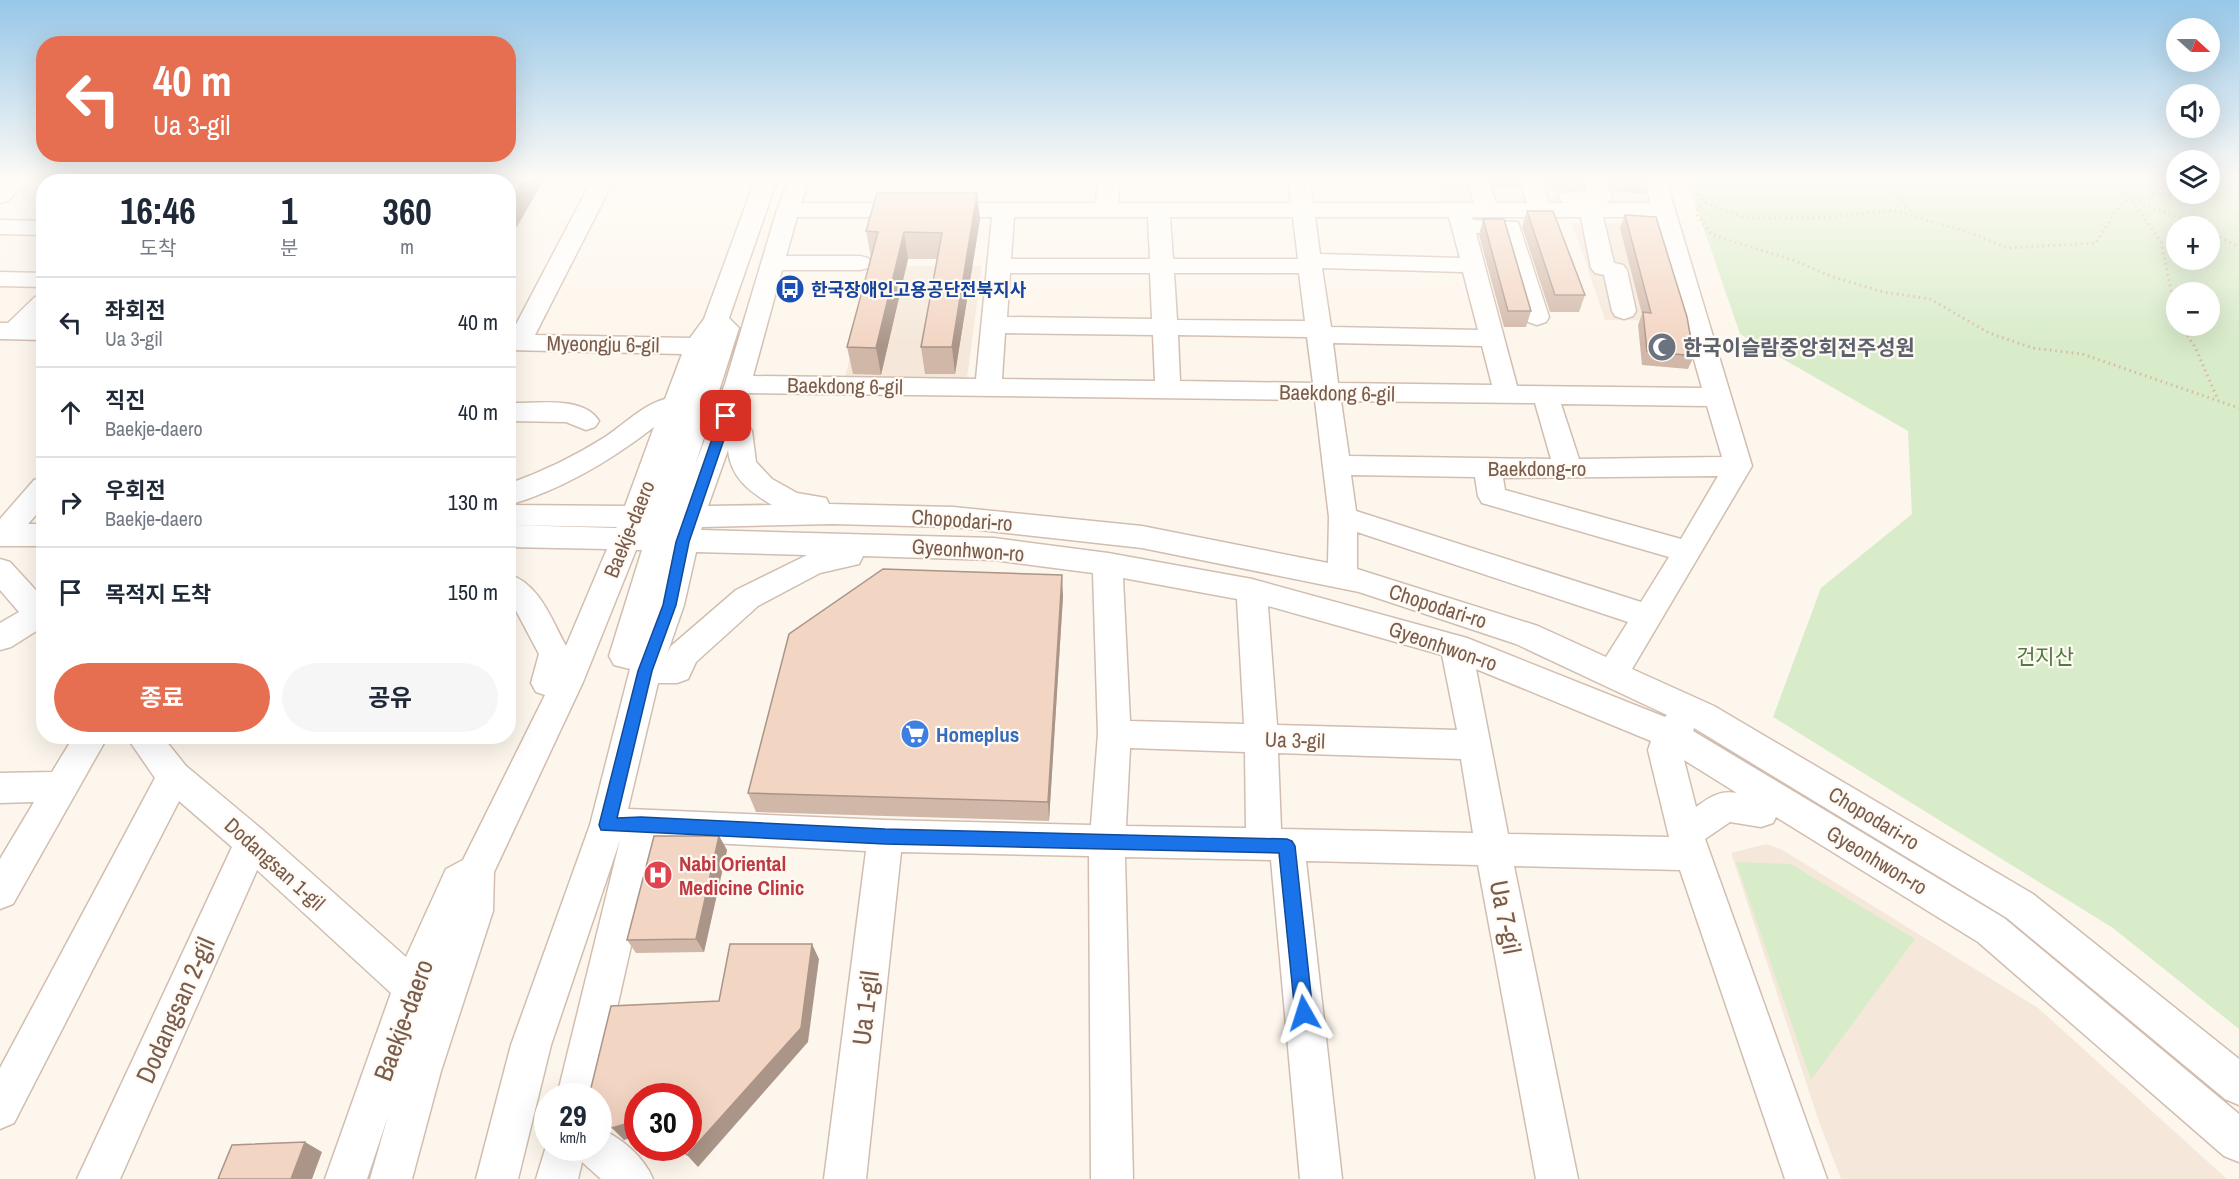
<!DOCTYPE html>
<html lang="ko">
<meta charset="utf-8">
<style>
:root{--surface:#fff;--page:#f6f6f7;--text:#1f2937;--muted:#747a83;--line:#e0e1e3;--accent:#e76f51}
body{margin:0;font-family:"Archivo Narrow","Noto Sans KR",sans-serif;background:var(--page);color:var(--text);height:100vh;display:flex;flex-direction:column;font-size:22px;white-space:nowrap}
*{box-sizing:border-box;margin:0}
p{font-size:20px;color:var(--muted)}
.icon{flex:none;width:33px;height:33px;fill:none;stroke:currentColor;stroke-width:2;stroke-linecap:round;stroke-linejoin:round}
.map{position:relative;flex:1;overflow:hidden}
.details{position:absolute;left:36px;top:174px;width:480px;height:570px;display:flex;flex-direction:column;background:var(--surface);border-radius:24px;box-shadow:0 6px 24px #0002}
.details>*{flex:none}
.hud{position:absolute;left:36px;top:36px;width:480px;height:126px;border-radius:24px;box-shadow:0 6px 24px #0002;background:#e76f51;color:#fff;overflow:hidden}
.needle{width:39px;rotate:111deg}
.buttons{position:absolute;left:2166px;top:18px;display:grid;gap:12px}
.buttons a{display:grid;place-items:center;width:54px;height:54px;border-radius:50%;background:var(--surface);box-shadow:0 6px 24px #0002;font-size:30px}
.speed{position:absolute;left:534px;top:1083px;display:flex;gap:12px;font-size:30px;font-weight:700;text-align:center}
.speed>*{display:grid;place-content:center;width:78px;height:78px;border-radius:50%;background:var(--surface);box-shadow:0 6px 24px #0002;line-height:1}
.speed small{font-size:15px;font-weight:400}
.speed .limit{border:9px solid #d22;background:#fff;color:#111}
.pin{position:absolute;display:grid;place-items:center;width:51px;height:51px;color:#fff;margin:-26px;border-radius:12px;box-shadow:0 3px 9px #0006}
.me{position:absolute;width:66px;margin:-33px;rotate:354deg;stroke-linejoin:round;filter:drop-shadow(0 0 4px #0008)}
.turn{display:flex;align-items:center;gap:21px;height:126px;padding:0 18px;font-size:27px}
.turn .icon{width:78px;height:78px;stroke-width:2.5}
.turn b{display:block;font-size:42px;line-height:51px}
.eta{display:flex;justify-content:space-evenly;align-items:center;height:102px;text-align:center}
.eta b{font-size:36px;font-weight:700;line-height:42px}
.cta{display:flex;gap:12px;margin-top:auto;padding:12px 18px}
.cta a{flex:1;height:69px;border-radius:36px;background:var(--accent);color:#fff;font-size:24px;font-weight:700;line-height:69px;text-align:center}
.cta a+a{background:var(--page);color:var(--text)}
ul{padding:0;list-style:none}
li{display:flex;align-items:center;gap:18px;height:90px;padding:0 18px;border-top:2px solid var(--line)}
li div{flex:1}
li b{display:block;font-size:22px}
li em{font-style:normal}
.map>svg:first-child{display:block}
</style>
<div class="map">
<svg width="2239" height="1179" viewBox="0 0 2239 1179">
<rect width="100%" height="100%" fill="#fdf6ec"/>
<path fill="#f5e8da" d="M 1436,180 L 1653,180 L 1660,206 L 1442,206 Z
M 1572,223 L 1654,223 L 1698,321 L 1605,320 Z
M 878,266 L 982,266 L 967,378 L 845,378 L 867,284 Z
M 1766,844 L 1781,849 L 2038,1008 L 2227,1179 L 1841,1179 L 1818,1119 L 1731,853 Z"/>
<path fill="#d8ecc9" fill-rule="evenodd" d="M 1687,180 L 2176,180 L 2176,194 L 2210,194 L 2210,180 L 2239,180 L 2239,1029 L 2113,928 L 1773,717 L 1821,588 L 1912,514 L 1908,431 L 1740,334 ZM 2176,226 L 2210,226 L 2210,260 L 2176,260 ZM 2176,292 L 2210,292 L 2210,326 L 2176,326 Z
M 1736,862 L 1791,864 L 1915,939 L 1811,1080 Z"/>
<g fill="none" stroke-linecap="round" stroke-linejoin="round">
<g stroke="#d1beb0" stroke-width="3">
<path id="minor" d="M 3,180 L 27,180 L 8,201 L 0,203 L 0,184 Z
M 88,180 L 167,180 L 168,181 L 89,182 Z
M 298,180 L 320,180 L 320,182 L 298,182 Z
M 592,180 L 614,180 L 535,335 L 690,338 L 704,319 L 755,180 L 777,180 L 729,318 L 739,328 L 706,432 L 725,384 L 777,210 L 788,180 L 810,180 L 801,203 L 1096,203 L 1098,180 L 1120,180 L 1118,203 L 1291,203 L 1288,180 L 1310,180 L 1313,203 L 1474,203 L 1467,180 L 1489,180 L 1496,203 L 1527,203 L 1519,180 L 1541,180 L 1549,203 L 1564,203 L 1558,198 L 1561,193 L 1588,191 L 1583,180 L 1605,180 L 1612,198 L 1606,203 L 1651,203 L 1644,180 L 1666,180 L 1752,466 L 1632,669 L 1714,706 L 2033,894 L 2239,1059 L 2239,1105 L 2225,1099 L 2007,918 L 1694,728 L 1693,731 L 2004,918 L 2239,1114 L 2239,1162 L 2224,1156 L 1978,942 L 1776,817 L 1773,823 L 1761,827 L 1730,822 L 1705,839 L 1827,1179 L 1785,1179 L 1680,870 L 1514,866 L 1578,1179 L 1536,1179 L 1478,865 L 1306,861 L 1342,1179 L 1300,1179 L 1271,860 L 1125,857 L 1133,1179 L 1091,1179 L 1089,856 L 901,852 L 866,1179 L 824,1179 L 866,851 L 655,840 L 597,1096 L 557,1096 L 620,840 L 551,1045 L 518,1179 L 476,1179 L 511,1045 L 590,825 L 630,669 L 614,665 L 609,656 L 642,550 L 636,550 L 583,682 L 494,872 L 493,911 L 441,1071 L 412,1179 L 370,1179 L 388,1116 L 367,1179 L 325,1179 L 391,993 L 257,870 L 120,1179 L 77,1179 L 232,847 L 179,801 L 14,1123 L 0,1129 L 0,1068 L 155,778 L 126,736 L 162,736 L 186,766 L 264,831 L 406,957 L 446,869 L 463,860 L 545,695 L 536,692 L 531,683 L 539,654 L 513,605 L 508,602 L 508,574 C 540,584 551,619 566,646 L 607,549 L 508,547 L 508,484 C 542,472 575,456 605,437 C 625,424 641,406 665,399 L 682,354 L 508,350 L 508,334 L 511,334 ZM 797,217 L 992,217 L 976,379 L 753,376 L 782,270 L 860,270 L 868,268 L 872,263 L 868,258 L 860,256 L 786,256 ZM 1014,217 L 1148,217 L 1150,259 L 1011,259 ZM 1170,217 L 1293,217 L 1298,259 L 1173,259 ZM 1315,217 L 1449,217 L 1460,258 L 1320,254 ZM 1472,217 L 1581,217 L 1591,268 L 1595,273 L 1604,275 L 1612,311 L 1615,316 L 1624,319 L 1633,316 L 1636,311 L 1627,270 L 1623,265 L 1614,263 L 1603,217 L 1654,217 L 1702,388 L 1517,386 L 1476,233 L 1501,233 L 1525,317 L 1528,322 L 1537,325 L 1546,322 L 1549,317 L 1518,222 L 1473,220 ZM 1322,268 L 1463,272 L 1478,330 L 1331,327 ZM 1010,273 L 1150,273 L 1152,319 L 1007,317 ZM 1174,273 L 1299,273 L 1305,321 L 1177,320 ZM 1005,333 L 1153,335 L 1155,381 L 1002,379 ZM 1178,335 L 1307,337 L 1313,383 L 1180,381 ZM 1333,343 L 1482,346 L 1492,385 L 1338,383 ZM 748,393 L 1315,400 L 1329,517 L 1328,563 L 1142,526 L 953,507 L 829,504 L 826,498 L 797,493 L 772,479 L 756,462 L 752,431 L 748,425 L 738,422 ZM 1341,401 L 1535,403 L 1551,459 L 1349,456 ZM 1561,404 L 1707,406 L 1722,457 L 1579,459 ZM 654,427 L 625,506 L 509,505 C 563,489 610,461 654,427 ZM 706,432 L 707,434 L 695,465 ZM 728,450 C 731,478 749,491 772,505 L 708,506 ZM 1351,475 L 1475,477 L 1478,496 L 1482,503 L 1669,557 L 1641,602 L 1356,511 ZM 1718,476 L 1681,539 L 1505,490 L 1503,478 ZM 832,524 L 953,527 L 1142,548 L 1359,592 L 1516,644 L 1667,715 L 1665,717 L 1467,638 L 1252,579 L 1108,553 L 994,538 L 701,530 L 702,527 ZM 509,525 L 617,527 L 616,528 ZM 1357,532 L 1628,622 L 1606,657 L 1538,626 L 1357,569 ZM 696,552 L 807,555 L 736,590 L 671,646 L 667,654 L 684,605 ZM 863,556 L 994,560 L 1093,573 L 1098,734 L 1091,825 L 885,820 L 628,809 L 658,683 L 677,683 L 688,679 L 696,662 L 758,606 L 820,573 L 859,564 ZM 1123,578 L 1237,599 L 1244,724 L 1130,721 ZM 1268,606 L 1442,655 L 1457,730 L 1277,725 ZM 1476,669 L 1651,741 L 1648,750 L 1669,837 L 1508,834 ZM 1130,748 L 1245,752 L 1246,828 L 1126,826 ZM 1278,753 L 1461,759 L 1473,833 L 1281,829 ZM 1684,760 L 1737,793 C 1720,790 1710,797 1696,807 Z
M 0,220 L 44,221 L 44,235 L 0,234 Z
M 0,272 L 44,273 L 44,287 L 0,286 Z
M 44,295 L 44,316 L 36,324 L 44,324 L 44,340 L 0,339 L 0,323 L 8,323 L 35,297 Z
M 508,403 C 535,404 583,395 599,421 L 595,427 L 586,430 L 566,422 L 508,421 Z
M 44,477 L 44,506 L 28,524 L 44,524 L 44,546 L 0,546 L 0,519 L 34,480 Z
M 0,559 L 10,562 L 44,599 L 44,632 L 38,630 L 11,647 L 0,650 L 0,623 L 19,612 L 0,590 Z
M 74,736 L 108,736 L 13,904 L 0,909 L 0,859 L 34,802 L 0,803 L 0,773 L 52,772 Z
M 598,1128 C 621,1137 644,1157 653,1179 L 601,1179 L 582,1162 L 578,1179 L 536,1179 L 548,1140 L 548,1148 L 598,1148 Z"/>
</g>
<path stroke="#d9b8a5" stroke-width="3" stroke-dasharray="1.5 4" stroke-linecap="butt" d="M 1885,180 L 1913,214
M 2115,180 L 2121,191 L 2129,197 L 2198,226
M 1679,186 L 1696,191 L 1706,203 L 1745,218 L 1822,218 L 1893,210 L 1971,233 L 2007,248 L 2096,243 L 2114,214 L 2129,197
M 2210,191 L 2221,188 L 2232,180
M 2129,197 L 2161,241 L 2176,316
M 2133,197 L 2150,198 L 2152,194 L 2176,193
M 1706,203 L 1698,207 L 1697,215 L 1712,235 L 1793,260 L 1833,277 L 1883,292 L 1930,299 L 1989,333 L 2033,348 L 2082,354 L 2239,408
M 2210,232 L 2239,247
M 2182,326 L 2196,349 L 2218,400"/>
<use href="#minor" fill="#fff" fill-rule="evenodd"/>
</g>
<path fill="#d1b7a8" d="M 1491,180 L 1521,180 L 1519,188 L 1494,188 Z
M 1542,180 L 1587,180 L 1585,189 L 1558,191 L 1557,188 L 1546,188 Z
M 1606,180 L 1651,180 L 1646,194 L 1612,191 Z
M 1527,211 L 1585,295 L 1579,312 L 1550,312 L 1522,227 Z
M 1625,215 L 1694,356 L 1688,369 L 1642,365 L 1638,325 L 1642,314 L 1620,228 Z
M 980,219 L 955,374 L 925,374 L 921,347 L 937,259 L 908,259 L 881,375 L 853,374 L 847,347 L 871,258 L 866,231 Z
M 1483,219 L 1531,311 L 1526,327 L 1504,327 L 1479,235 Z
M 1063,596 L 1049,821 L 756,812 L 748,793 Z
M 719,836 L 727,850 L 704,952 L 636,953 L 627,940 Z"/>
<path fill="#aa9588" d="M 523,180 L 544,180 L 508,242 L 508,205 Z
M 977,193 L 980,219 L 955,374 L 952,347 Z
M 904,232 L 908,259 L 881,375 L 876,348 Z
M 1062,575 L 1063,596 L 1049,821 L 1048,802 Z
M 719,836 L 727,850 L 704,952 L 696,939 Z
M 812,944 L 819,959 L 808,1042 L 698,1167 L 687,1155 Z
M 638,1120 L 638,1136 L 624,1140 L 612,1128 Z
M 305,1142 L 322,1152 L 312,1179 L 291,1179 Z"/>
<path fill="#f3d5c3" stroke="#aa9588" stroke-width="1.5" d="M 449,180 L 523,180 L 508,205 L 508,182 L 448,182 Z
M 877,193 L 977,193 L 952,347 L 921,347 L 942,233 L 904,232 L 876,348 L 847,347 L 878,232 L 866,231 Z
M 1527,211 L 1553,211 L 1585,295 L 1555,295 Z
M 1625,215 L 1656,217 L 1687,317 L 1694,356 L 1647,351 L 1643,312 L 1651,313 Z
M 1483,219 L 1504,219 L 1531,311 L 1508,311 Z
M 883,569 L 1062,575 L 1048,802 L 748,793 L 789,634 Z
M 654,836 L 719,836 L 696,939 L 627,940 Z
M 730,944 L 812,944 L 801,1028 L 687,1155 L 680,1148 L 688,1148 L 688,1096 L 638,1096 L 638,1120 L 612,1128 L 598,1110 L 598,1096 L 589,1096 L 611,1006 L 719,1001 Z
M 305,1142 L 291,1179 L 218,1179 L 232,1145 Z"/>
<linearGradient id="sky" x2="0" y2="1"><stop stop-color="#97c7e8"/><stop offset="0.52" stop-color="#fefbf6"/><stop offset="1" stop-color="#fefbf6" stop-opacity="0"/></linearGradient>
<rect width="2239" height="345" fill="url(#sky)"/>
<path fill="#1a73e8" stroke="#114b97" stroke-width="1.5" d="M 726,412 L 732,416 L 689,542 L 676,605 L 652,671 L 617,818 L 641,817 L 885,829 L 1287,839 L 1292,841 L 1295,846 L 1313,1013 L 1310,1019 L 1304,1021 L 1298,1019 L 1295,1013 L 1279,853 L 885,844 L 601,830 L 599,825 L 638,671 L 663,605 L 676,542 L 720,416 Z"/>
<defs>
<g id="bus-disc" transform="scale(1.5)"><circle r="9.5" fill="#1a4fb4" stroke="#fffaf3"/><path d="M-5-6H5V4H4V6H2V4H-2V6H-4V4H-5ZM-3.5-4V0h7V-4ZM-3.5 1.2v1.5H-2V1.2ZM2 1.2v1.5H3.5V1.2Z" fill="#fff"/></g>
<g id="mosque-disc" transform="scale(1.5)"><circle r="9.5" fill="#6b7280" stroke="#fffaf3"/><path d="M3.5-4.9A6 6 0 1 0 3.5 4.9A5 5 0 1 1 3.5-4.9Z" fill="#fff"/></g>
<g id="supermarket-disc" transform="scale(1.5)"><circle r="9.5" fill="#3f7fe0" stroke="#fffaf3"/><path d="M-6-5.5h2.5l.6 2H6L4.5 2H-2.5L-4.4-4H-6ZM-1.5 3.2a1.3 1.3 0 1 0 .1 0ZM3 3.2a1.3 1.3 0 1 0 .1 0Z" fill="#fff"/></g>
<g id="hospital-disc" transform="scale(1.5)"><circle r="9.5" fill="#e0444e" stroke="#fffaf3"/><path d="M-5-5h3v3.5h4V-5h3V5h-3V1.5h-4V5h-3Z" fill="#fff"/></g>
</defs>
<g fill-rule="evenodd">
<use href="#bus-disc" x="790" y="289"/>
<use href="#mosque-disc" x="1662" y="347"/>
<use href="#supermarket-disc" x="915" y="734"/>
<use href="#hospital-disc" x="658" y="875"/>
</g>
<g text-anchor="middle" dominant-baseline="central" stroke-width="4.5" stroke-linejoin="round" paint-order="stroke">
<g font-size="18" font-weight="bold" fill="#164399" stroke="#fffaf3" text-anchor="start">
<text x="811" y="289">한국장애인고용공단전북지사</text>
</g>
<g font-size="21" fill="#7a5c4d" stroke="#fffaf3">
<text transform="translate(603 344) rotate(1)">Myeongju 6-gil</text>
<text transform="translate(845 386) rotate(1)">Baekdong 6-gil</text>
<text transform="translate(1337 393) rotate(1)">Baekdong 6-gil</text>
<text x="1537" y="468">Baekdong-ro</text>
<text transform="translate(962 520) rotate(4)">Chopodari-ro</text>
<text transform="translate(629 529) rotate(-68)">Baekje-daero</text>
<text transform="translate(968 550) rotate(4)">Gyeonhwon-ro</text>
<text transform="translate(1438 606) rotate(18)">Chopodari-ro</text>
<text transform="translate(1443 646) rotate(19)">Gyeonhwon-ro</text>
<text transform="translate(1295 740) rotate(2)">Ua 3-gil</text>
<text transform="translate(1874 818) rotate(31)">Chopodari-ro</text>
<text transform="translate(1877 860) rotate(31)">Gyeonhwon-ro</text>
<text transform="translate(275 864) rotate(42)">Dodangsan 1-gil</text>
</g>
<g font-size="21" font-weight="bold" fill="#5b616d" stroke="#fffaf3" text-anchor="start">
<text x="1683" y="347">한국이슬람중앙회전주성원</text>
</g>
<g font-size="21" fill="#537a41" stroke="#fffaf3">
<text x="2045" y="656">건지산</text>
</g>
<g font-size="21" font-weight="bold" fill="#366cbe" stroke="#fffaf3" text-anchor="start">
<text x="936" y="734">Homeplus</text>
</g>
<g font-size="21" font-weight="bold" fill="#be3a42" stroke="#fffaf3" text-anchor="start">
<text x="679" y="863">Nabi Oriental<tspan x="679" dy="24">Medicine Clinic</tspan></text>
</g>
<g font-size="26" fill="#7a5c4d" stroke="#fffaf3">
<text transform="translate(1506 917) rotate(79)">Ua 7-gil</text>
<text transform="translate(865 1008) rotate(-83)">Ua 1-gil</text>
<text transform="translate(175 1010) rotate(-66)">Dodangsan 2-gil</text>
<text transform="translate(403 1020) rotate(-70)">Baekje-daero</text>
</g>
</g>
</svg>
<div class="buttons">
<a><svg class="needle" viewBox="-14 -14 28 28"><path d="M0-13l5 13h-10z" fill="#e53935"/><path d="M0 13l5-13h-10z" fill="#747a83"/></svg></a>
<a><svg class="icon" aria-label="sound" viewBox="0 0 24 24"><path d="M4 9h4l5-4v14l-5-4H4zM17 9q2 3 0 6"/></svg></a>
<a><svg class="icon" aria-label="layers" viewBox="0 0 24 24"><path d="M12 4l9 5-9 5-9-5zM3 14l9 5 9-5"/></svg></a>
<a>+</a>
<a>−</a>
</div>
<div class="speed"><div>29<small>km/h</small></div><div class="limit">30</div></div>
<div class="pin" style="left:726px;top:416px;background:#d93025"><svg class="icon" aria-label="arrive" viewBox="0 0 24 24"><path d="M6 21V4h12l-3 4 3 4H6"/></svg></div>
<svg class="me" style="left:1304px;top:1013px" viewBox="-20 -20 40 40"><path d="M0-17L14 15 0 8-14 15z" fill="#1a73e8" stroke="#fff" stroke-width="4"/></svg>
<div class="hud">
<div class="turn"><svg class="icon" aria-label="left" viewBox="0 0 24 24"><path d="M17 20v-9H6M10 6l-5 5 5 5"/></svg><div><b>40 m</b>Ua 3-gil</div></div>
</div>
<section class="details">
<div class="eta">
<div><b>16:46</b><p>도착</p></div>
<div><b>1</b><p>분</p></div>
<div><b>360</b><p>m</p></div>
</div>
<ul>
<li><svg class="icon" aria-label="left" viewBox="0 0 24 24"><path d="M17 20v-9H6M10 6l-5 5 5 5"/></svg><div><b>좌회전</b><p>Ua 3-gil</p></div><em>40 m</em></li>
<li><svg class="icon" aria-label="ahead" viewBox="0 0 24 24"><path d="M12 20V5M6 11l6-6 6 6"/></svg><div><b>직진</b><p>Baekje-daero</p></div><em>40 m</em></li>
<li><svg class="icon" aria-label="right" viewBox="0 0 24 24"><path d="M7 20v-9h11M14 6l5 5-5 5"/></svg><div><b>우회전</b><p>Baekje-daero</p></div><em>130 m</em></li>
<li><svg class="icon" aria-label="arrive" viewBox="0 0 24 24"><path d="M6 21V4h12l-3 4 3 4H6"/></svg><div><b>목적지 도착</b></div><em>150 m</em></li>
</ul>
<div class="cta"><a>종료</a><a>공유</a></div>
</section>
</div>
